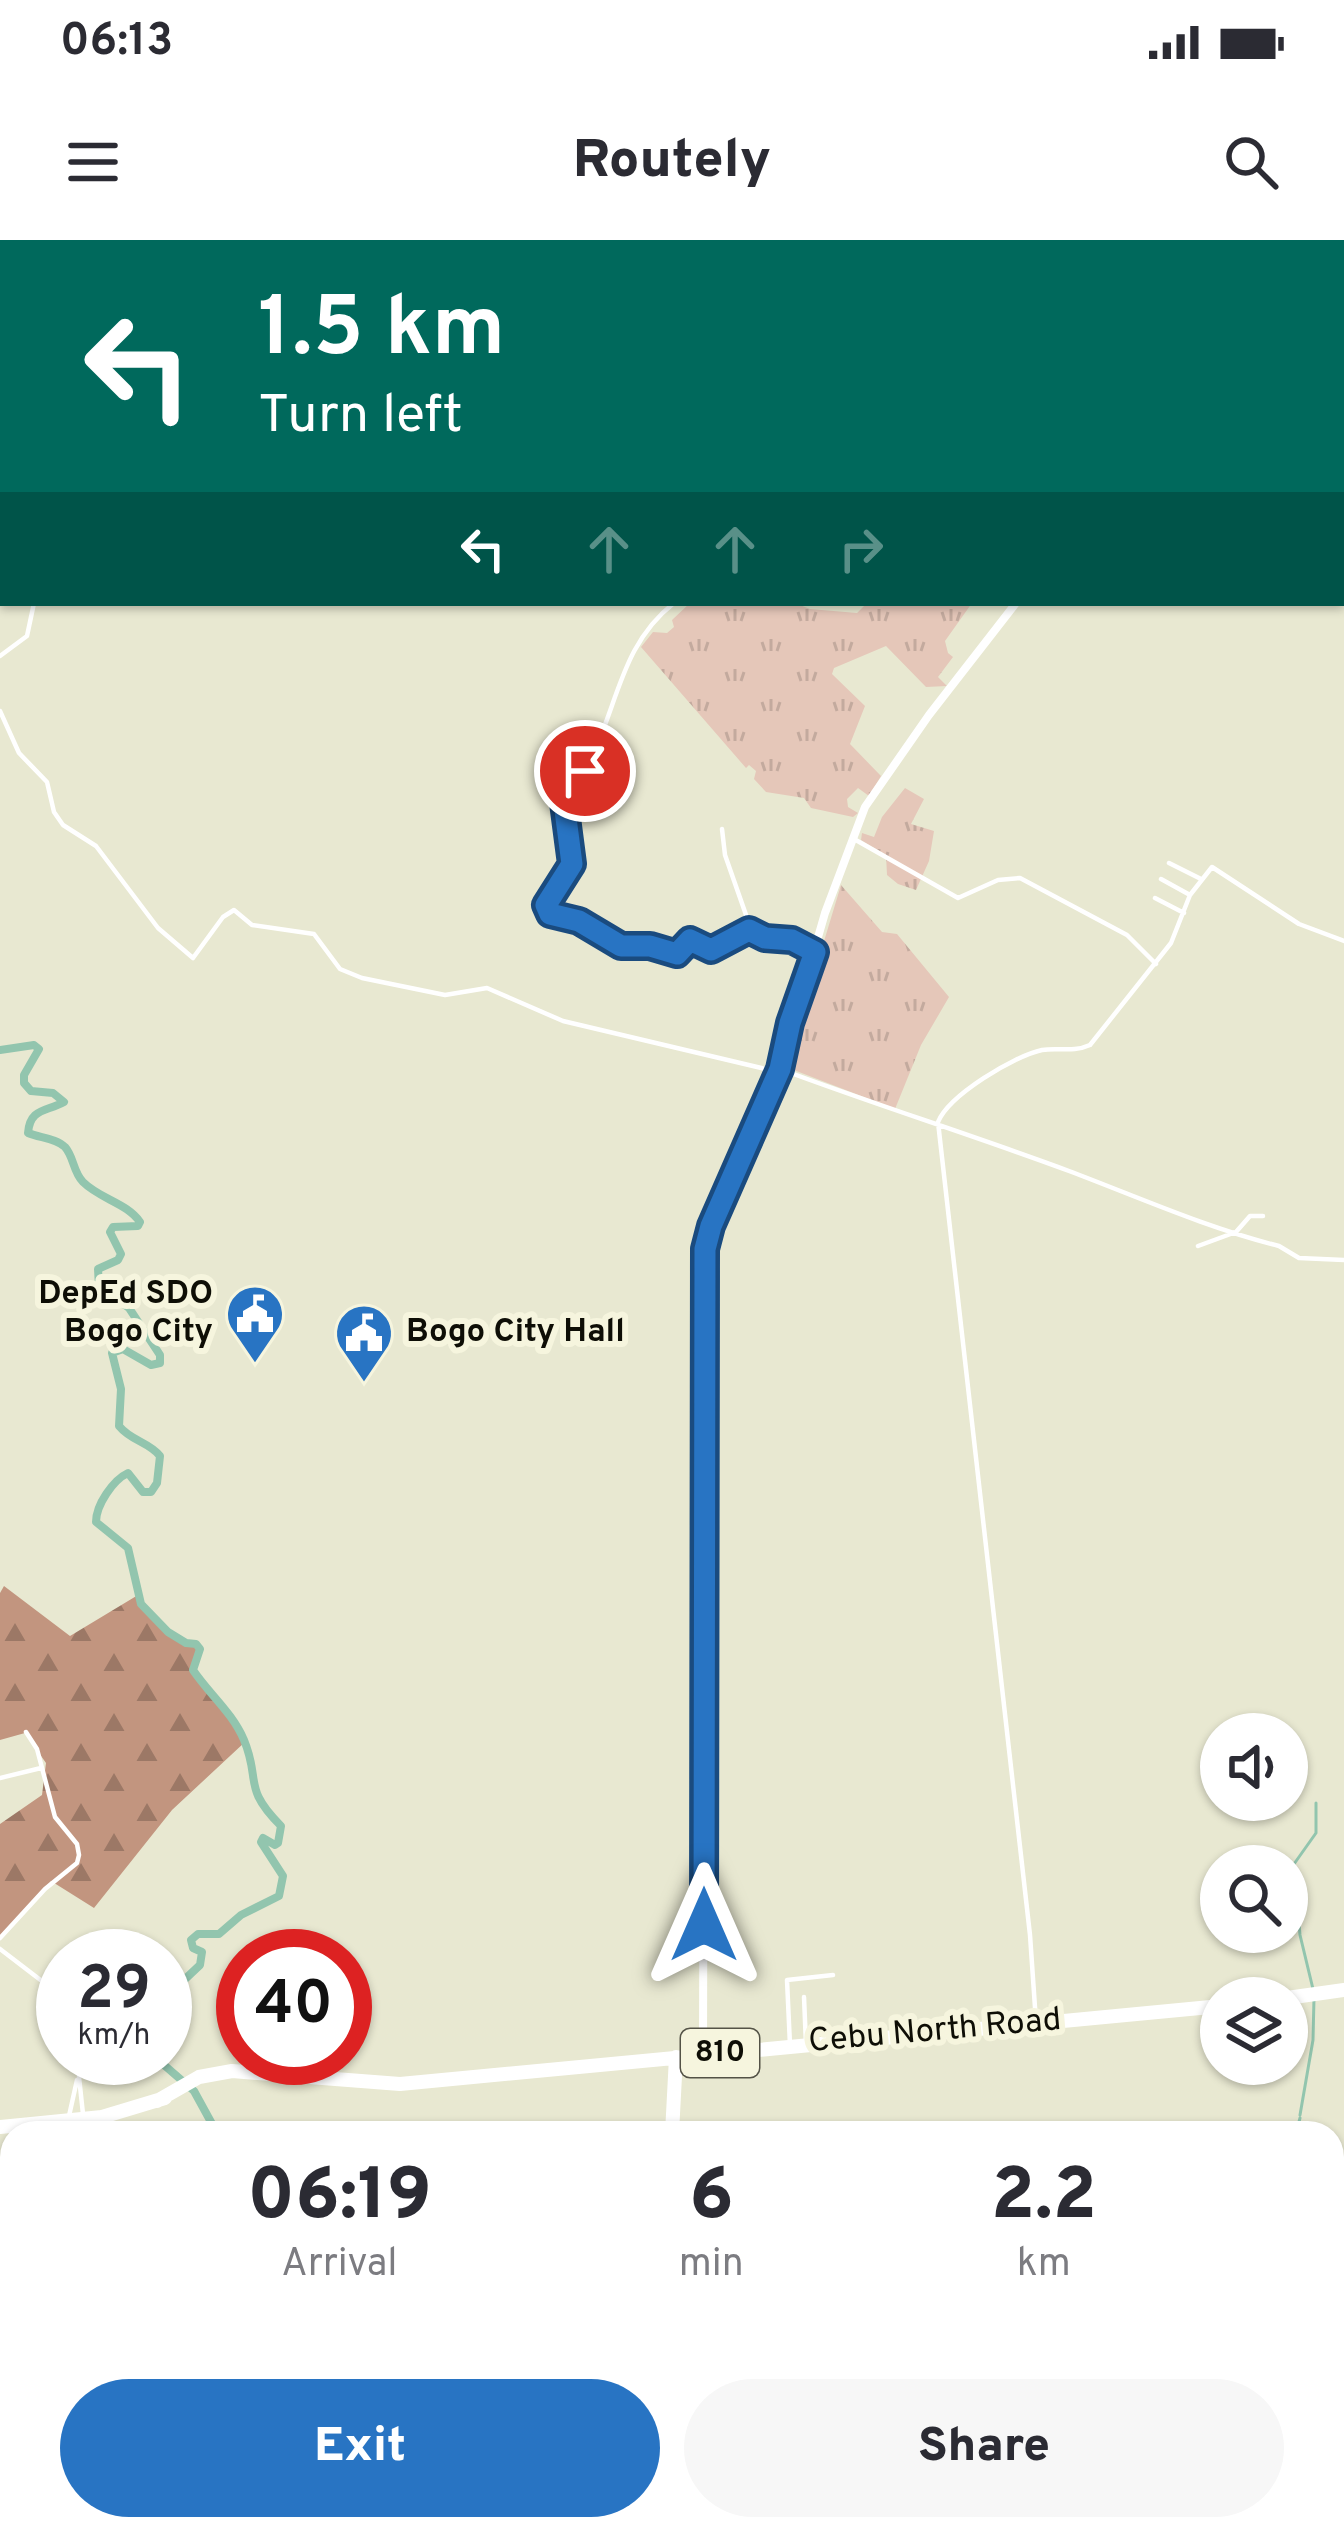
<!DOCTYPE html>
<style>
:root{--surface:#fff;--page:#f7f7f7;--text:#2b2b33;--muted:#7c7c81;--accent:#2874c3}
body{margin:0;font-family:Overpass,sans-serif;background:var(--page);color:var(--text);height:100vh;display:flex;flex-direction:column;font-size:45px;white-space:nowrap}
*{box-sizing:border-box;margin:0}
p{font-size:39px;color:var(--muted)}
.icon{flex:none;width:66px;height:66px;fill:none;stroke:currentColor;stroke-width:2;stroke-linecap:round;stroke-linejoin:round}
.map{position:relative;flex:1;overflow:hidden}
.sheet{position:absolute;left:0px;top:1881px;width:1344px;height:420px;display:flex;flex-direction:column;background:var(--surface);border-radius:36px 36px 0 0;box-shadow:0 3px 9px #0004}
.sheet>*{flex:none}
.top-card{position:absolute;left:0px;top:0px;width:1344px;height:366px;box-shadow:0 3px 9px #0004;background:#00695c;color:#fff;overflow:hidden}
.fabs{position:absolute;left:1200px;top:1473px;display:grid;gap:24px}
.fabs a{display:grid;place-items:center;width:108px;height:108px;border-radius:50%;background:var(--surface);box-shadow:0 3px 9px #0004;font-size:60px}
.speed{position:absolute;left:36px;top:1689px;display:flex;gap:24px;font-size:60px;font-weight:700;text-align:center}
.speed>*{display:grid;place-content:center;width:156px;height:156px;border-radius:50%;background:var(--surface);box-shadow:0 3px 9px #0004;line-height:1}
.speed small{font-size:30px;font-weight:400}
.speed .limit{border:18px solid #d22;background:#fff;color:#111}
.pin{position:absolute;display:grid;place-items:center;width:102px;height:102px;color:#fff;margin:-51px;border:6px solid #fff;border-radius:50%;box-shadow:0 3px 12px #0007}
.me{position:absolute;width:132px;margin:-66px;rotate:0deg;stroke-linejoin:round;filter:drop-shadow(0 0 9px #0008)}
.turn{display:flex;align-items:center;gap:42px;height:252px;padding:0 60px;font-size:54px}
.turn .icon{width:156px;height:156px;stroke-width:2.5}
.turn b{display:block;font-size:84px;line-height:102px}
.lanes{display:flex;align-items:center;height:114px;padding:0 60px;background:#0003;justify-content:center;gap:60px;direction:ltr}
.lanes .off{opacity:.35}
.eta{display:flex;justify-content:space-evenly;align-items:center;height:204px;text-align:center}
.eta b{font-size:72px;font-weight:800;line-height:84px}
.action{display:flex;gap:24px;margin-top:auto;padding:24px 60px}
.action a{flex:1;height:138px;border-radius:72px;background:var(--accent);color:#fff;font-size:48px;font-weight:800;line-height:138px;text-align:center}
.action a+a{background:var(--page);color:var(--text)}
.status{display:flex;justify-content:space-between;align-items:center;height:84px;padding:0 60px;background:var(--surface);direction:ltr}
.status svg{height:33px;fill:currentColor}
header{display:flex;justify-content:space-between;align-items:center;height:156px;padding:0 60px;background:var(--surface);font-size:54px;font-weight:800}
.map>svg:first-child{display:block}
</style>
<div class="status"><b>06:13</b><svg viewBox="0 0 49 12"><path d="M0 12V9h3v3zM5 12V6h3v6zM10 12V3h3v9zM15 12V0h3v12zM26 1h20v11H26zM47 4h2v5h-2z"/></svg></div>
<header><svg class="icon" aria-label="menu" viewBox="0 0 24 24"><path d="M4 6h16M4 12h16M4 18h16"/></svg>Routely<svg class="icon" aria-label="search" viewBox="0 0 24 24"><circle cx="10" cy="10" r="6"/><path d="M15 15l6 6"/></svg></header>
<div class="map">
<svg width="1344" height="2301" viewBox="0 0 1344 2301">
<defs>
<pattern id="grass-tufts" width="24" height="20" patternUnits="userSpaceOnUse" patternTransform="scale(3)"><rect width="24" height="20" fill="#e5c7b9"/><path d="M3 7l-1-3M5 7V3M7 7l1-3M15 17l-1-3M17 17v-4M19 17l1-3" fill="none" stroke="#c3aa9e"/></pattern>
<pattern id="forest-firs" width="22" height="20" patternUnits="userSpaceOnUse" patternTransform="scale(3)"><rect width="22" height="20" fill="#c2957f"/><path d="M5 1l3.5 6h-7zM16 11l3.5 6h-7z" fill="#9c7866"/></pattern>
</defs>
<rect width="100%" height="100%" fill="#e8e8d1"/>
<path fill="url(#grass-tufts)" d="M 690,363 L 795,363 L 810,369 L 857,373 L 867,363 L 972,363 L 945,401 L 948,413 L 953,417 L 938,437 L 947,446 L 926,447 L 886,406 L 834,428 L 832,434 L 865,466 L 850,504 L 881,536 L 869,556 L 858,548 L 847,559 L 848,567 L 858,573 L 853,577 L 811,568 L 804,558 L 766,552 L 754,539 L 756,531 L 749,525 L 746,528 L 641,407 L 653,392 L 667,393 L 674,387 L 672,380 Z
M 905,548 L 924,559 L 911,584 L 934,591 L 929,621 L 916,650 L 898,644 L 887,635 L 886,615 L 861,600 L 862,593 L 874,597 L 882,577 Z
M 841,645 L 882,692 L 897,694 L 949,757 L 921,805 L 895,869 L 786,827 Z"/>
<path fill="url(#forest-firs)" d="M 4,1346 L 70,1396 L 138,1355 C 147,1377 171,1401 196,1404 L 200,1409 L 193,1430 L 228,1473 L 245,1502 L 172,1570 L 94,1668 L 51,1641 L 0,1699 L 0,1584 L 42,1555 L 46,1523 L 25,1493 L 0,1500 L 0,1353 Z"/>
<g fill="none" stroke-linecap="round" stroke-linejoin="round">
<path stroke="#92c5ae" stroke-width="3" d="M 1313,1749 L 1300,1695 L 1294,1624 L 1316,1593 L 1316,1563
M 1300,1875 L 1313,1800 L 1314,1758
M 1296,1893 L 1300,1878
M 1332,2009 L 1344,2021"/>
<path stroke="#92c5ae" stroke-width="8" d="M 0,810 L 34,805 L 39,809 L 24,835 L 24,843 L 31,851 L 53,853 L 64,862 C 46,872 30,868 28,893 C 40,898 56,898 65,907 C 74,917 73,932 83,942 C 100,959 127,963 140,982 L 138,986 L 113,987 L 110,992 L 121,1014 L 118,1020 L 98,1029 L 99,1047 L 129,1068 L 160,1115 L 160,1123 L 151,1125 L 123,1109 L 112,1113 L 121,1149 L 119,1186 C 131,1201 149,1202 160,1216 L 157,1243 L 151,1252 L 143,1252 L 128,1233 C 113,1240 96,1265 96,1282 L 128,1308 L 141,1364 L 168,1392 L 186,1403 L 196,1404 L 200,1409 L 193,1430 C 209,1454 232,1472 244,1500 C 261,1541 242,1547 281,1586 L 278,1603 L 275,1605 L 263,1598 L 261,1602 L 283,1636 L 279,1656 L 241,1675 L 219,1694 L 198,1694 L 191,1700 L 193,1708 L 202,1712 L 200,1725 L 165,1758
M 156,1818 L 194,1851 L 217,1893
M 460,2301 L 460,2289"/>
<path stroke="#fff" stroke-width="4.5" d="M 614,0 L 617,3
M 1201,0 L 1208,3
M 1341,132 L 1344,134
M 674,363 C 619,406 618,469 587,526 C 581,537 570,544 563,555 L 571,624 L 540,673 L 579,681 L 621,706 L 650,706 L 677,714 L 690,700 L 711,710 L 749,690 L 765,698 L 792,700 L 815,712
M 0,416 L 27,396 L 34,363
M 0,471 L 19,513 L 47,542 L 54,572 L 63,585 L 96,606 L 158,688 L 193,718 L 223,677 L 234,670 L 252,685 L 314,694 L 340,729 L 362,738 L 445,755 L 487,748 L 563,781 L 778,832
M 722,589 L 725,615 L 752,692
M 854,599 L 958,658 L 998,640 L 1020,638 L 1127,695 L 1156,724
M 1169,623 L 1201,639
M 1161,639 L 1190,655
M 1155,658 L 1184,673
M 780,829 C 876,865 972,895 1069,931 C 1138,957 1207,988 1279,1006 L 1299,1018 L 1344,1020
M 1198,1006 L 1236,992 L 1250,976 L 1263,976
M 0,1538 L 41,1528
M 0,1698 L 45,1649 L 77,1623 L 79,1615 L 77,1604 L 55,1577 L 37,1509 L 26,1492
M 0,1709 L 47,1745
M 804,1757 L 806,1804
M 1036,1782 L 1030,1695 L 938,882 C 949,855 1014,816 1042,810 C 1059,807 1072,813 1090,805 L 1171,703 L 1190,655 L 1212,627 L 1299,684 L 1344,701
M 790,1805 L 787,1740 L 833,1735
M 81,1825 L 79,1837 L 83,1874
M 69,1876 L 77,1840
M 0,2016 L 12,2019
M 307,2289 L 343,2296
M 710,2289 L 717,2301"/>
<path stroke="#fff" stroke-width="8" d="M 1241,3 L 1243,0
M 703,1814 L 705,1008 L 711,986 L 780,829 L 825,673 L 865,567 L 929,475 L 1016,363"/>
<path stroke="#fff" stroke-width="14" d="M 1287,1758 L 1344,1750
M 157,1861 L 199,1837 L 232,1831 L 400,1844 L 1221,1766
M 0,1887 L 102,1877 L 165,1858
M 672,1893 L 676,1817
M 650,2301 L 651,2289"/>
</g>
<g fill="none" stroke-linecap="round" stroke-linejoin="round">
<g stroke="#1a4b7f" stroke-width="30">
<path id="route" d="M 585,531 L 563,555 L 572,624 L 546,665 L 550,674 L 579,681 L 621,706 L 650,706 L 677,714 L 690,700 L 711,710 L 749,690 L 765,698 L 792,700 L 815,712 L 790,783 L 780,829 L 711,986 L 705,1009 L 704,1685"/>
</g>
<use href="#route" stroke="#2874c3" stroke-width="21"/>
</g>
<defs>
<g id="civic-pin" transform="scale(3)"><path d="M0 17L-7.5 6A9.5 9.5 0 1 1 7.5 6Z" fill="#2874c3" stroke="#f6f5de"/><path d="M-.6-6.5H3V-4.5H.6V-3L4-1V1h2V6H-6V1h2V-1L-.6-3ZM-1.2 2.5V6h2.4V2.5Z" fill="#fff"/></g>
</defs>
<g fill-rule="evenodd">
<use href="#civic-pin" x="255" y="1074"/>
<use href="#civic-pin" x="364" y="1093"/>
</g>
<g text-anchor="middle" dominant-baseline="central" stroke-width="12" stroke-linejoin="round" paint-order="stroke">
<rect fill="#f6f5de" stroke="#545347" stroke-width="3" x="681" y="1789" width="78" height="48" rx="9"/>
<g font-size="30" font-weight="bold" fill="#0e0e06">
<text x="720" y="1813">810</text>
</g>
<g font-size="33" font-weight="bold" fill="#0e0e06" stroke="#f6f5de" text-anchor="end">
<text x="213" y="1055">DepEd SDO<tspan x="213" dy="38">Bogo City</tspan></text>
<text x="406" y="1093" text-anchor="start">Bogo City Hall</text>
</g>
<g font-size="33" fill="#0e0e06" stroke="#f6f5de">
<text transform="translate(935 1792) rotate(-5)">Cebu North Road</text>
</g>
</g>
</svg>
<div class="fabs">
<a><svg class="icon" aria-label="sound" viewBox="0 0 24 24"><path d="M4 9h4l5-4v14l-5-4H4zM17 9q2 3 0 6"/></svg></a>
<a><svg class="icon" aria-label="search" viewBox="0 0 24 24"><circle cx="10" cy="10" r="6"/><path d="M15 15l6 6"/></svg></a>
<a><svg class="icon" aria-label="layers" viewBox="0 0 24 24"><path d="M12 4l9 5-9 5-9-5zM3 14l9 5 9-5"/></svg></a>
</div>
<div class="speed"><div>29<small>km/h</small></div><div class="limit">40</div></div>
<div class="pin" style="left:585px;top:531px;background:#d93025"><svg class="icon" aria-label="arrive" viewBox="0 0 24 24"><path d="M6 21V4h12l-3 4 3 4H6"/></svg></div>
<svg class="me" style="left:704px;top:1685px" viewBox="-20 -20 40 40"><path d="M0-17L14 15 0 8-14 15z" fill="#2874c3" stroke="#fff" stroke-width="4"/></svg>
<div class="top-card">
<div class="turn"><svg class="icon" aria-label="left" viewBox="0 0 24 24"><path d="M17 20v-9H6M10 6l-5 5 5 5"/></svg><div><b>1.5 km</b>Turn left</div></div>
<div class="lanes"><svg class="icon" aria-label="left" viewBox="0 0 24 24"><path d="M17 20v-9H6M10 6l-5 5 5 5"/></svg><svg class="icon off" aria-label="ahead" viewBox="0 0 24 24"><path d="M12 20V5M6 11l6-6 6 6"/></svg><svg class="icon off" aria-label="ahead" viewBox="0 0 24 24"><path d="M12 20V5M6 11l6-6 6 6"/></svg><svg class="icon off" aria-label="right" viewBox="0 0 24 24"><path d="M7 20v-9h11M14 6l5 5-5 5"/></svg></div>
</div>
<section class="sheet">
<div class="eta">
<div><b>06:19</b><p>Arrival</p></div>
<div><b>6</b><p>min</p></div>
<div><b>2.2</b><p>km</p></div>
</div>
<div class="action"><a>Exit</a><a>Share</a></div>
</section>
</div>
